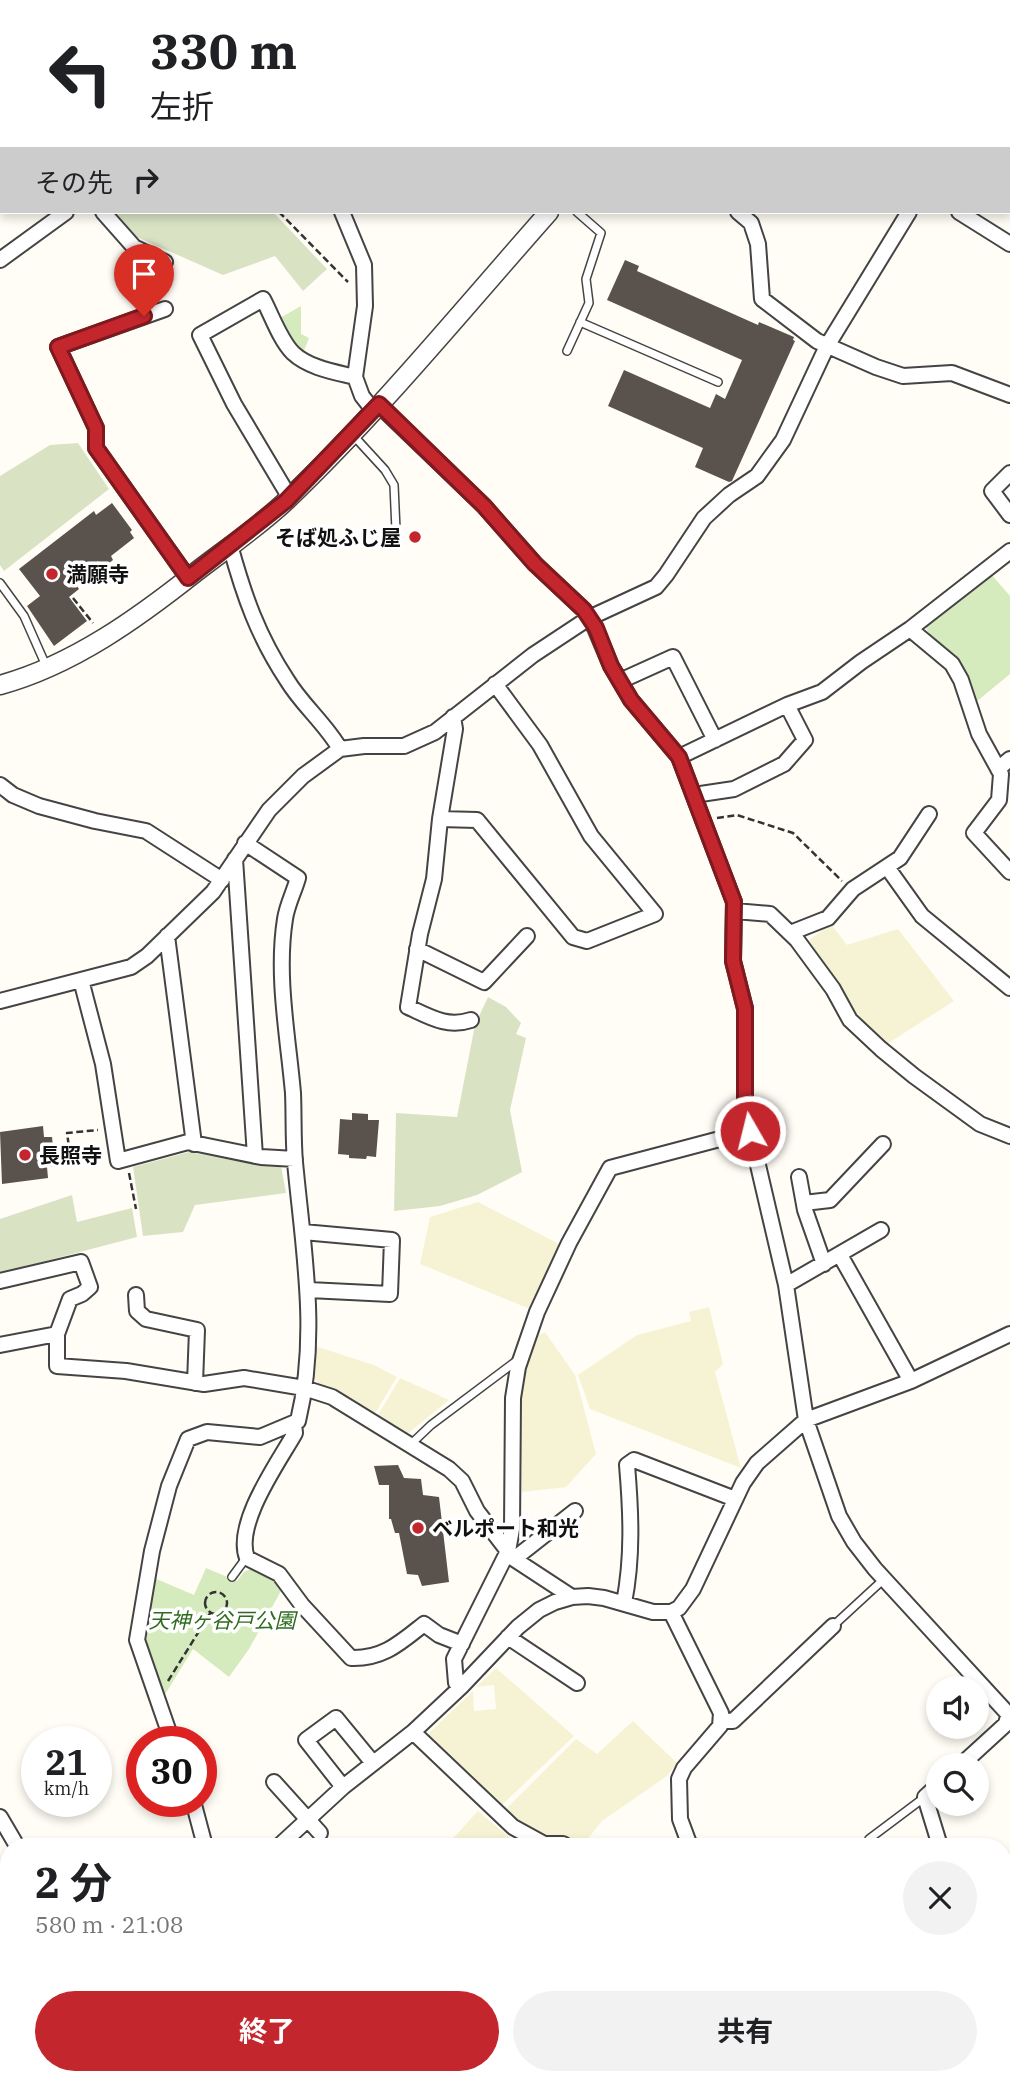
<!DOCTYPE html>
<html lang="ja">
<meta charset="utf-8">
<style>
:root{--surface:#fff;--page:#f2f2f2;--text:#202124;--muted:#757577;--accent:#c4262e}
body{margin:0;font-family:"IBM Plex Serif","Noto Sans JP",serif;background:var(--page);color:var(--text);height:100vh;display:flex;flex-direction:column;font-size:26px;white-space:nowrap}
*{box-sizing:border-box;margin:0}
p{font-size:23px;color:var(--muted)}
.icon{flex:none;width:38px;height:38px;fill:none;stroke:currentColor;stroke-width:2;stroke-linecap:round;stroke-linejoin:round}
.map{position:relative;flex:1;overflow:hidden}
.details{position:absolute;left:0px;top:1838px;width:1012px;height:247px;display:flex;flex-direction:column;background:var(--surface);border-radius:28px 28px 0 0;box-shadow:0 4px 10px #0003}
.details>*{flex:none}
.top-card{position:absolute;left:0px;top:0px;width:1012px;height:214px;box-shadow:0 4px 10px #0003;background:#fff;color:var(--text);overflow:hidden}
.buttons{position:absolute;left:926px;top:1676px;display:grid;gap:14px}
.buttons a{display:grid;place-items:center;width:63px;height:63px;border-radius:50%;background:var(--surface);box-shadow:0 4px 10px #0003;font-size:35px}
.speed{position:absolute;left:21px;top:1726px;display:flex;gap:14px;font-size:35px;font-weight:700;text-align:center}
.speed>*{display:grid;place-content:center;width:91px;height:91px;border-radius:50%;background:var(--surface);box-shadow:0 4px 10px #0003;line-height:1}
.speed small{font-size:18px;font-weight:400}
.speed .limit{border:10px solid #d22;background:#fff;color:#111}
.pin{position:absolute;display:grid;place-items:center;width:60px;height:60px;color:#fff;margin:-72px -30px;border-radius:50% 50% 50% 0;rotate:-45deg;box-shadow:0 0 7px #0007}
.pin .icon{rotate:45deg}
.me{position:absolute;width:77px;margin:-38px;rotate:352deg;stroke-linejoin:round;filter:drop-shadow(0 0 5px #0008)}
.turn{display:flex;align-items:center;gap:24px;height:147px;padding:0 35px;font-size:32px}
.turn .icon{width:91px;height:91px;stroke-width:2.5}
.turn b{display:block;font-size:49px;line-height:60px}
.then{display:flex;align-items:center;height:66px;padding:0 35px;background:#0003;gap:14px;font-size:26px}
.round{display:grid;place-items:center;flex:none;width:74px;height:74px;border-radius:37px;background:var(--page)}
.overview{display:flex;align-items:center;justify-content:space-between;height:119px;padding:0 35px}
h1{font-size:42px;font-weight:700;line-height:52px}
.cta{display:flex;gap:14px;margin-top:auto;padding:14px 35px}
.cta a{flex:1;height:80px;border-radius:42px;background:var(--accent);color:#fff;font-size:28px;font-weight:700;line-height:80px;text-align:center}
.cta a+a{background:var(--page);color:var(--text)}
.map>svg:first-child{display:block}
</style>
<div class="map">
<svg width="1010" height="2084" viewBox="0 0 1010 2084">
<rect width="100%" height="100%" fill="#fffdf5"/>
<path fill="#f6f3d4" d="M 831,924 L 847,945 L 898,929 L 954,1001 L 887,1044 L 855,1013 L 809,940 Z
M 478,1202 L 561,1245 L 530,1309 L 420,1264 L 430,1217 Z
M 709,1307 L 723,1364 L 715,1372 L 741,1468 L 590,1409 L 578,1375 L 637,1335 L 691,1321 L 689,1312 Z
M 545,1332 L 575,1375 L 596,1454 L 566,1487 L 522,1492 L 520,1404 L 523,1367 L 535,1337 Z
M 315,1346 L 374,1365 L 397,1377 L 374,1415 L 337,1391 L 318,1383 L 311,1375 Z
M 400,1378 L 449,1400 L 407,1434 L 378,1415 Z
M 496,1668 L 574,1736 L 502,1805 L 429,1738 L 429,1733 L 473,1691 L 474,1711 L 496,1709 L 494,1685 L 476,1687 Z
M 633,1721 L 677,1763 L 667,1776 L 602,1821 L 582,1846 L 567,1837 L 548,1837 L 519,1823 L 505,1810 L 576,1739 L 597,1754 Z
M 478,1811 L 509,1837 L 526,1846 L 446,1846 Z"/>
<path fill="#d5ebbd" d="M 301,306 L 301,334 L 309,338 L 303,353 L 299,351 L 280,318 Z
M 991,574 L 1010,596 L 1010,674 L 976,702 C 971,686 967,669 955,656 C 944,645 930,640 925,625 Z
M 206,1568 L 237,1581 L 244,1572 L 250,1569 L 276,1582 L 282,1589 L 249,1649 L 229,1677 L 193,1649 L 164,1696 L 143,1642 L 154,1578 L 194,1595 Z"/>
<path fill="#d9e3c4" d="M 115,212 L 273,212 L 327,269 L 303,291 L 275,256 L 223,275 L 137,237 Z
M 78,443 L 109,489 L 4,571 L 0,565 L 0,476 L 50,445 Z
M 488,997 L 506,1007 L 521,1023 L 516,1034 L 526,1038 L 510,1110 L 522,1172 L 477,1195 L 440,1206 L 394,1211 L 396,1113 L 457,1117 L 475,1025 Z
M 189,1152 L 257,1165 L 281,1166 L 286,1193 L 195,1205 L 183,1232 L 143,1236 L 133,1167 Z
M 72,1195 L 77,1222 L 132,1208 L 137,1237 L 0,1273 L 0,1219 Z"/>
<path fill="#e6f2cf" d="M 9,1997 L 9,2076 L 150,2076 L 153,2084 L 0,2084 L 0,1999 Z"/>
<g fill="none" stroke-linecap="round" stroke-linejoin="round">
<path stroke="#3f96cf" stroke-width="5" d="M 1003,2039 L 1010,2036
M 894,2084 L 913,2076"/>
</g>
<path fill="#5a524d" d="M 625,260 L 639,266 L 637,271 L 758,325 L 759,322 L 794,337 L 793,340 L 795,341 L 732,481 L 729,482 L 695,467 L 703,448 L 608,406 L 624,370 L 710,408 L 716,394 L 725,399 L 742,360 L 607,300 Z
M 112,503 L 132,530 L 130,532 L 134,538 L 111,556 L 113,560 L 100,570 L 97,566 L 75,583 L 79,589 L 69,597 L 87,621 L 54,646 L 27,606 L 40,596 L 19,569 L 94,511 L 96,515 Z
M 352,1113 L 368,1114 L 368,1120 L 379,1120 L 376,1157 L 367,1156 L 366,1159 L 349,1158 L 349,1155 L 338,1154 L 340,1119 L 352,1120 Z
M 43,1126 L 44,1137 L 52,1137 L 55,1166 L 47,1167 L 48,1178 L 2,1184 L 0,1132 Z
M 398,1465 L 404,1478 L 421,1479 L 423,1495 L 439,1497 L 449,1582 L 422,1586 L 418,1575 L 407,1574 L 399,1533 L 395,1533 L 391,1519 L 389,1519 L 389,1485 L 379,1485 L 374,1466 Z"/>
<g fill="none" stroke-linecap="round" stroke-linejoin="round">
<g stroke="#444" stroke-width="10">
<path id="service" d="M 580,322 L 718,382
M 567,351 L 589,303 L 586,279 L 601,233 L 577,212
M 352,434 L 385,470 L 394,485 L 396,530
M 0,583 L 24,616 L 47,668
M 410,1445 L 431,1425 L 519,1359
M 232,1577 L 246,1558
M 833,1626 L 884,1579
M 869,1846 L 869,1839 L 925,1797
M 684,2076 L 689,2084"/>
</g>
<g stroke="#444" stroke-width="18">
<path id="minor" d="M 559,0 L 574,2
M 1008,0 L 1009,2
M 21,2 L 23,0
M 301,2 L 302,0
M 614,2 L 614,0
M 0,16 L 2,15
M 0,130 L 2,132
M 103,212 L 134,247 L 165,262
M 342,212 L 364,265 L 365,306 L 355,377 L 362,396 L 373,410
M 738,212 L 751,223 L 758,244 L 762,299 L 817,341 L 876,367 L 903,376 L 952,373 L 1010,395
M 959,212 L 1010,244
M 0,260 L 66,212
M 165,309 L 58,347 L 96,428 L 96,448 L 188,578
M 379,405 L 484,506 L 535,564 L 584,610 L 595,628 L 611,666 L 631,700 L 679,757 L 734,902 L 733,961 L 745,1008 L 745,1103 L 750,1131 L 786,1285 L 806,1420 L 839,1516 L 854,1542 L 875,1569 L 1010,1716
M 1010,473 L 992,491 L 1010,515
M 290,498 L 234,404 L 200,335 L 263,299 C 272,316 280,340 293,353 C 309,368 335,372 355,377
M 230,545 C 244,596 258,636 287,680 C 302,705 325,723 340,749
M 910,629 L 952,664 L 961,680 L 979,734 L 1001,774 L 999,800 L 974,833 L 1010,872
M 620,681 L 673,657 L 715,740
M 453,717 L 455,729 L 440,819 L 434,879 L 420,934 L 408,1007 C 430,1017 447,1028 471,1020
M 679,757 L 787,705 L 822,692 L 861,662 L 910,629 L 1010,551
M 998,769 L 1010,759
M 0,785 L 13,795 L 39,806 L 95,821 L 146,831 L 222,880
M 694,795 L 734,789 L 784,764 L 805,740 L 787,705
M 440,819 L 477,820 L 573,937 L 587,941 L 655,914 L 591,836 L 540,745 L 495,684
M 235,859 L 255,1156
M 887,867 L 922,916 L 1010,988
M 735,911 L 770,914 L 797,940 L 833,989 L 850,1020 L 881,1049 L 914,1076 L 980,1124 L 1010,1136
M 790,933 L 828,918 L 853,889 L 900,858 L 929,814
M 167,936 L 194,1144
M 417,949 L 484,982 L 527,936
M 81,980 L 103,1064 L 118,1161 L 188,1142 L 261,1157 L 295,1159
M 0,1001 L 131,967 L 147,956 L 213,892 L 269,810 L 303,776 L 340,749 L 364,746 L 404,746 L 435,732 L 533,655 L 589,618 L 656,587 L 666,575 L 704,518 L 729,495 L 757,476 L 783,440 L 827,346 L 909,212
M 799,1177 L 805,1210 L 824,1264
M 804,1203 L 830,1200 L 883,1144
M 303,1232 L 392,1240 L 390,1294 L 309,1290
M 840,1255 L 911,1381
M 0,1281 L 81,1262 L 90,1287 L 82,1294 L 70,1299 L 57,1334 L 57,1366 L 126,1371 L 204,1384 L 244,1378 L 304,1388 L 332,1397 L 449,1469 L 462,1481 L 477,1511 L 514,1559 L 572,1597
M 786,1285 L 881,1230
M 136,1295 L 137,1311 L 146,1319 L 197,1330 L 195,1383
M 0,1345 L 57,1334
M 294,1423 L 295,1433 C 278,1463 234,1524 247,1558 L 279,1574 L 302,1605 L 351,1658 C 383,1659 400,1643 424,1624 L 439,1635 L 462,1644
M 514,1559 L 575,1511
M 624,1603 C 633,1557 631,1512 627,1465 L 634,1460 L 735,1499
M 671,1612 L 721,1713 L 720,1726 L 684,1768 L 679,1779 L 680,1819 L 690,1846
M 508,1637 L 577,1683
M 461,1687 L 456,1683 L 454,1659 L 508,1551 L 512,1529 L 513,1398 L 518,1367 L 537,1312 L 569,1243 L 610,1168 L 750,1131
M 721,1720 L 733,1721 L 833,1626
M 413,1732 L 513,1827 L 544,1844 L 563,1844 L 566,1846
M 172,1741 L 137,1640 L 152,1551 L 169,1486 L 188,1439 L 207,1432 L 260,1437 L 298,1421 C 319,1335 303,1248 295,1162 C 293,1139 294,1116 293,1093 C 288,1036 276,976 285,919 C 287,905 294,892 298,878 L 245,843
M 960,1766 L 1006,1724 L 1008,1716
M 274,1782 L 320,1833
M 938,1785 L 925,1797 L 940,1846
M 343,1787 L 306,1740 L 336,1718 L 373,1763
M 193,1801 L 205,1846
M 0,1817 L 17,1846
M 279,1846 L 343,1787 L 413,1732 L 461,1687 L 518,1627 L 539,1610 L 555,1602 L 572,1597 L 588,1596 L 604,1598 L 653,1612 L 671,1612 L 679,1608 L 693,1589 L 743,1483 L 757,1463 L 806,1420 L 911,1381 L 1010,1334
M 0,1967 L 9,1964
M 218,2076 L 226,2084
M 756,2076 L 767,2084
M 725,2084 L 736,2076"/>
</g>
<g stroke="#444" stroke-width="21">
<path id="tertiary" d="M 734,2 L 735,0
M 0,685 C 73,665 138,618 196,572 C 227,548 260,526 288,499 C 381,410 464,308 549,212
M 1003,2060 L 1005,2056
M 987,2084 L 993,2076"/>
</g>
<path stroke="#333" stroke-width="2.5" stroke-dasharray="7 3.5" stroke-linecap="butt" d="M 279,212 L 348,282
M 73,598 L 93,623
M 717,818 L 737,815 L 793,833 L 842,881
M 61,1148 L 69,1147 L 67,1133 L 98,1130
M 129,1173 L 136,1209
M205 1603a11 11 0 1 1 22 0a11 11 0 1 1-22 0Z
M 168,1681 L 211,1612"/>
<use href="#service" stroke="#fff" stroke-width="7"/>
<use href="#minor" stroke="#fff" stroke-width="14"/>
<use href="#tertiary" stroke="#fff" stroke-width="18"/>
</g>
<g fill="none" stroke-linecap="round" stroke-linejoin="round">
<g stroke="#7f191e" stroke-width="18">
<path id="route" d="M 144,316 L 58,347 L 96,428 L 96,448 L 188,578 L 286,501 L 379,404 L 484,506 L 535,564 L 584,610 L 596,628 L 611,666 L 631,700 L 679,757 L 734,902 L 733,961 L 745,1009 L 745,1103 L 750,1131"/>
</g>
<use href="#route" stroke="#c4262e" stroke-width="12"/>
</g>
<g fill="#c4262e" stroke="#fff" stroke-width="2.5">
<circle cx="415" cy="537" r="7"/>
<circle cx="52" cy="574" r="7"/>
<circle cx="25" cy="1155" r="7"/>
<circle cx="418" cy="1528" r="7"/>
</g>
<g text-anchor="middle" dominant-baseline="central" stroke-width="7" stroke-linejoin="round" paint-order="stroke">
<g font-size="21" font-weight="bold" fill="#111" stroke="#fff" text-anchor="start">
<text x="401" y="537" text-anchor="end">そば処ふじ屋</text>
<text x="66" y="574">満願寺</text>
<text x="39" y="1155">長照寺</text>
<text x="432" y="1528">ベルポート和光</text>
</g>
<g font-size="21" font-style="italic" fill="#2f6b1f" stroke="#fff">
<text x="222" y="1620">天神ヶ谷戸公園</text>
</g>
</g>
</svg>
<div class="buttons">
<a><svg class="icon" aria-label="sound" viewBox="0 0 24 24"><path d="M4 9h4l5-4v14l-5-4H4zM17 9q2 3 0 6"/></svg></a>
<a><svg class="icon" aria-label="search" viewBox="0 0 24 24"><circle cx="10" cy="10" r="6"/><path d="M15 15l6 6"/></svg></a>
</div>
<div class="speed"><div>21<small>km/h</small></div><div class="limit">30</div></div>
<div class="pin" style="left:144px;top:316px;background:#d93025"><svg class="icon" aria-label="arrive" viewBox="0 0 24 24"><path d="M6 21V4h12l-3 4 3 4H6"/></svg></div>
<svg class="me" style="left:750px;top:1131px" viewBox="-20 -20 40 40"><circle r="17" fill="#c4262e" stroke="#fff" stroke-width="3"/><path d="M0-11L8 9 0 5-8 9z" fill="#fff"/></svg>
<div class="top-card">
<div class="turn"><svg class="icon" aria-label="left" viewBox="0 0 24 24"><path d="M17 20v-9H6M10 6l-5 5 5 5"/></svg><div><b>330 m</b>左折</div></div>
<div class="then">その先<svg class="icon" aria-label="right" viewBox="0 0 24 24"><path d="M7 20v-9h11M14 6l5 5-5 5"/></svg></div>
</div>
<section class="details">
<div class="overview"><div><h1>2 分</h1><p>580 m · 21:08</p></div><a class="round"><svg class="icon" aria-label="close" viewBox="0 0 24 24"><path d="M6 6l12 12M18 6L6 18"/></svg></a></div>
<div class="cta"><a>終了</a><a>共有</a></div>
</section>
</div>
